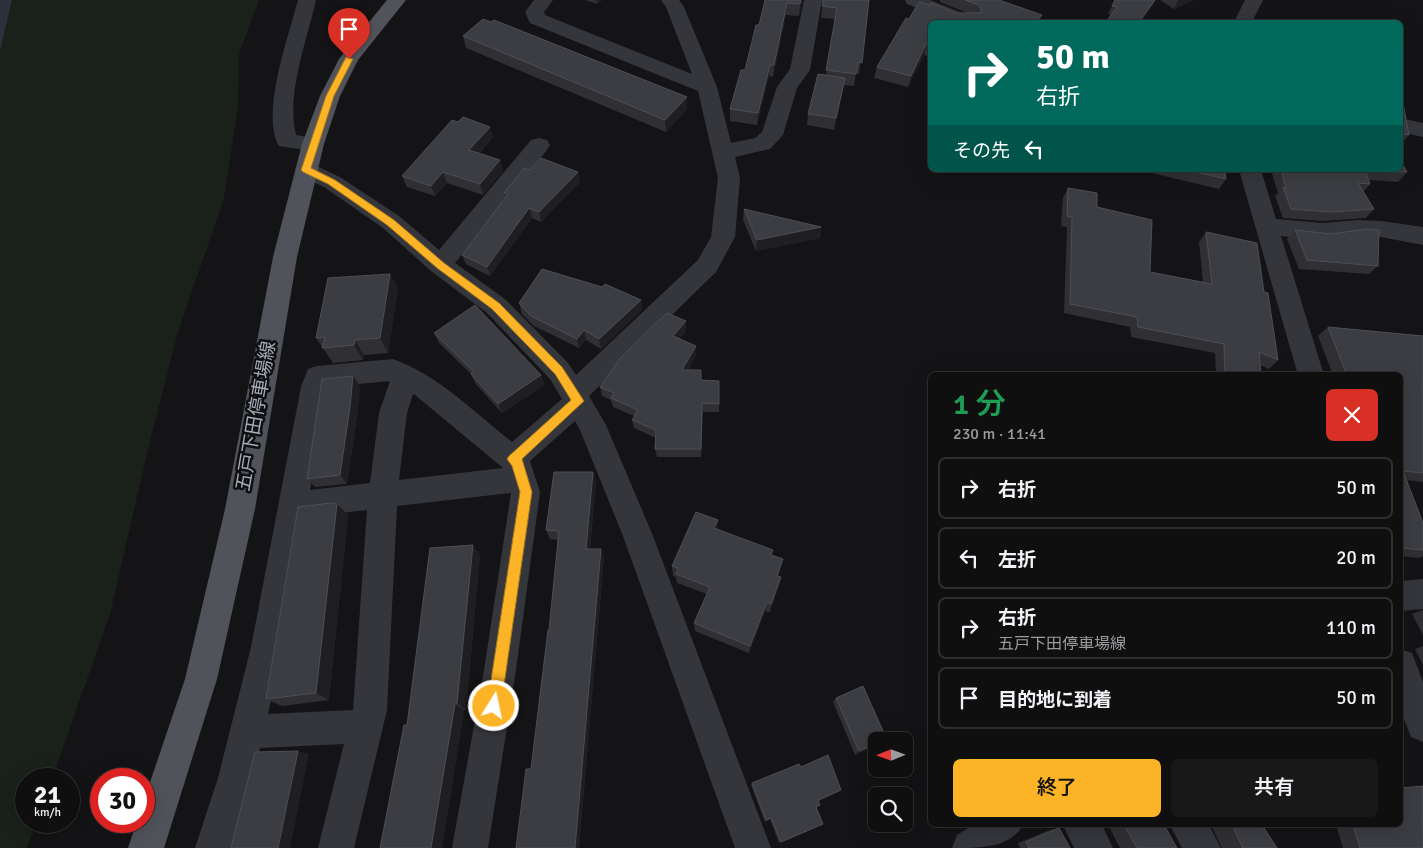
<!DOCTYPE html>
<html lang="ja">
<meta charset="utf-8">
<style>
:root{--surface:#0f0f10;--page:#181819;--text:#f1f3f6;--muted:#9b9c9f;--line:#2f2f30;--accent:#fcb426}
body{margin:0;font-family:Signika,"Noto Sans JP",sans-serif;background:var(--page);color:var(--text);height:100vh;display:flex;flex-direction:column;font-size:19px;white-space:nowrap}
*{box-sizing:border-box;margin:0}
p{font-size:16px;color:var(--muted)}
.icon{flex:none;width:28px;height:28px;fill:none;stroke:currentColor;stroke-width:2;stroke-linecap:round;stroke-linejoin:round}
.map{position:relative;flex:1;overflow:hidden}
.details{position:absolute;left:928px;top:372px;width:475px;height:455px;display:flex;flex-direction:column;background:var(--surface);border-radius:8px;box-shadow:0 5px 20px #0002,0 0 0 1px var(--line)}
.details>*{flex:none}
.guide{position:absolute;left:928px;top:20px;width:475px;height:152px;border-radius:8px;box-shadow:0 5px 20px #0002,0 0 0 1px var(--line);background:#00695c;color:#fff;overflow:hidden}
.needle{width:32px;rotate:269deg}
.controls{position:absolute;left:868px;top:732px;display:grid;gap:10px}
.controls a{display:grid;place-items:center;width:45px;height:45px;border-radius:8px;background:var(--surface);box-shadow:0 5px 20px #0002,0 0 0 1px var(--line);font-size:25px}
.speed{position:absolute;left:15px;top:768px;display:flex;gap:10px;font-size:25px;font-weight:700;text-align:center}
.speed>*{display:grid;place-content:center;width:65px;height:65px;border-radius:50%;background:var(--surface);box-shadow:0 5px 20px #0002,0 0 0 1px var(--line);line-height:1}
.speed small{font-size:12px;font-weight:400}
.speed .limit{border:8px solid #d22;background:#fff;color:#111}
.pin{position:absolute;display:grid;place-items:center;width:42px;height:42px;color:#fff;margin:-51px -21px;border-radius:50% 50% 50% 0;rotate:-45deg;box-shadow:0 0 5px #0007}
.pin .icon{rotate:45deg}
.me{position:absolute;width:55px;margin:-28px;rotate:10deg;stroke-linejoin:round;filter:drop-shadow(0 0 4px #0008)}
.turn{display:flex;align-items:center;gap:18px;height:105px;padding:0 25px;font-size:22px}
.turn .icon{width:65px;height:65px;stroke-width:2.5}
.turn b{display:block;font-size:35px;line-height:42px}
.then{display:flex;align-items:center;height:48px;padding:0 25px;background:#0003;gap:10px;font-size:19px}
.round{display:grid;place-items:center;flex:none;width:52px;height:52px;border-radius:8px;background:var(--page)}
.summary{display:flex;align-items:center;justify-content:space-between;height:85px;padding:0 25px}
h1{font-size:30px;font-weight:600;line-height:38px;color:#1e9e55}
.action{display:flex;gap:10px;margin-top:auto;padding:10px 25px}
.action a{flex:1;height:58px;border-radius:8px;background:var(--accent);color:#111;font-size:20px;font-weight:600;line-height:58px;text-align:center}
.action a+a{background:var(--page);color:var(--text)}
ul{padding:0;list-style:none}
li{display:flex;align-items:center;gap:15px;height:62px;margin:0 10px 8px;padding:0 15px;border:2px solid var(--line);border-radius:8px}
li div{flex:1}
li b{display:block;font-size:19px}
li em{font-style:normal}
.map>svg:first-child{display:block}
</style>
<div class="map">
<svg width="1423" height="848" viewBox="0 0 1423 848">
<rect width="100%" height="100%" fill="#141416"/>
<path fill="#1a211b" d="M 12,0 L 259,0 L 239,54 L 238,107 L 224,198 L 177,335 L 148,449 L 110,614 L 52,779 L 26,779 L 26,821 L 36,821 L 27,848 L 0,848 L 0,51 Z"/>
<path fill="#2a333b" d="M 0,0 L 12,0 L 0,51 Z"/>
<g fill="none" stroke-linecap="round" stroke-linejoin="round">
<path stroke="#3b3d42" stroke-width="2.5" stroke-dasharray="2 3" stroke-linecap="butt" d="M 1037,20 L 1044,22"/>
<path fill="#35363b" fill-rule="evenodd" d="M 298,0 L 316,0 C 307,40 286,94 296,135 L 321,139 L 324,144 L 321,149 L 313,151 L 279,146 C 260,114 289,35 298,0 Z
M 534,0 L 553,0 L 544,12 L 545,15 L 692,74 L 666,7 L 661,0 L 679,0 L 684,7 L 717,87 L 731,143 L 755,138 L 762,132 L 777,87 L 790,69 L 804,0 L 822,0 L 810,70 L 797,88 L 783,135 L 770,149 L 735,157 L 740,178 L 735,237 L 716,272 L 589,396 L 606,425 L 653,536 L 771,848 L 735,848 L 623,536 L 580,430 L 575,421 L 530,461 L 540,492 L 516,670 L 488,848 L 452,848 L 484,670 L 511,493 L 397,506 L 387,710 L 354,848 L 318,848 L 344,744 L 260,748 L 254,778 L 231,848 L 195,848 L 218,778 L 251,647 L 301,387 L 308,369 L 317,366 L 393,359 C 438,375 475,413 512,442 L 562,399 L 550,379 L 487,313 L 431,271 L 383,228 L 324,187 L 298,175 L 295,170 L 298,165 L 306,162 L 314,165 L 340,177 L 399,216 L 439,250 L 531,140 L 539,138 L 547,140 L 550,145 L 547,150 L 455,263 L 505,299 L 568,363 L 576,375 L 698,260 L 711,237 L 718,178 L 698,91 L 530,23 L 525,12 ZM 390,381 L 379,413 L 370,483 L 310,490 L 327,387 ZM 413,394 L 415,395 L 503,468 L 399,480 L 407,413 ZM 367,510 L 353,710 L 268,714 L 283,647 L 305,517 Z
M 905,0 L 930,0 L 975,18 L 977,22 L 953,22 L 907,4 Z
M 1245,0 L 1263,0 L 1252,22 L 1234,22 Z
M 1400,118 L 1423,123 L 1423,137 L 1400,132 Z
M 1239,170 L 1261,170 L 1276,219 L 1323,223 L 1358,220 L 1381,221 L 1423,227 L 1423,245 L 1381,237 L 1358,236 L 1323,241 L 1281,236 L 1324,375 L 1298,375 Z
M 1423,579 L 1423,609 L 1400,611 L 1400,581 Z
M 1400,649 L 1412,653 L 1423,682 L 1423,742 L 1411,737 L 1400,709 Z
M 973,825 L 1023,825 C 1010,848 981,848 952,848 L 957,835 Z
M 1063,825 L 1102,825 L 1113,848 L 1074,848 Z
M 1170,825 L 1209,825 L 1221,848 L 1182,848 Z"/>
<path fill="#51535a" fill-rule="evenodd" d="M 387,0 L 406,0 L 358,60 L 340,96 L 324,144 L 297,257 L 255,509 L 217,679 L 164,848 L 128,848 L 137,821 L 144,821 L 144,800 L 185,679 L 225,509 L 273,257 L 302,144 L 320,96 L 339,59 Z"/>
</g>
<path fill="#303034" d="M 585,0 L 602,0 L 597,4 Z
M 765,0 L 802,0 L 799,16 L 786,15 L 773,77 L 769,76 L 757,125 L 730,121 L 730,109 L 745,70 L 759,25 Z
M 823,0 L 869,0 L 859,74 L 856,73 L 854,86 L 844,85 L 834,130 L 807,125 L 808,114 L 826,75 L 835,19 L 821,18 Z
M 940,0 L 999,0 L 1042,15 L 930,22 L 930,57 L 924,55 L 908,87 L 874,78 L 877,67 L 909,19 L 956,13 L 967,13 L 940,2 Z
M 1115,0 L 1156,0 L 1141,22 L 1106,22 L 1111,15 L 1108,14 Z
M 1160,0 L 1194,0 L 1174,9 Z
M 463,36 L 687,97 L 687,109 L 666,132 L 466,48 Z
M 1400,88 L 1409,135 L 1400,145 Z
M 493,137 L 479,154 L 500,160 L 503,171 L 483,195 L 447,183 L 435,196 L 407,187 L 402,176 Z
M 530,170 L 578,172 L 580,182 L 541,222 L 532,218 L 490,276 L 466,264 L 462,255 L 505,198 L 504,193 Z
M 1139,170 L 1225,170 L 1226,179 L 1219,189 Z
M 1271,170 L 1400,170 L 1407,172 L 1398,182 L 1369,180 L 1370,184 L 1363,192 L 1374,209 L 1366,218 L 1323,221 L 1283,218 L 1275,196 L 1278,193 Z
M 1068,188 L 1097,207 L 1150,272 L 1203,282 L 1199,242 L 1206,232 L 1264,292 L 1278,360 L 1269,369 L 1260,365 L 1261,375 L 1216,375 L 1215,353 L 1131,337 L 1130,327 L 1064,313 L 1067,227 L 1061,226 L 1063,198 Z
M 744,209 L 821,227 L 820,238 L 756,251 L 743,220 Z
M 1295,230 L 1378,266 L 1369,274 L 1299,269 L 1287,239 Z
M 390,274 L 398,289 L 388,353 L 364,355 L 363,360 L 333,363 L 316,338 Z
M 641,300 L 642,310 L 601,349 L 586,340 L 579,348 L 534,326 L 522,314 L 519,303 Z
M 686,321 L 686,331 L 679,339 L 696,346 L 696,355 L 688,370 L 701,380 L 719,381 L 719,412 L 703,412 L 701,457 L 657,457 L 655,449 L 656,438 L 634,428 L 632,420 L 634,416 L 613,407 L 611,400 L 602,396 L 600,387 Z
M 1328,327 L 1423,336 L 1423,482 L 1407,480 L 1423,550 L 1423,556 L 1419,558 L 1400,556 L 1400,375 L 1333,375 L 1318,336 Z
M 434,333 L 541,375 L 545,385 L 502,413 L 475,383 L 471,374 L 439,343 Z
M 360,386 L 357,416 L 347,484 L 315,487 L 307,479 Z
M 593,472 L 596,482 L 590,549 L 604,557 L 579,848 L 516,848 L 531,769 L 549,630 L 558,540 L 550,539 L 546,530 Z
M 337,504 L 348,515 L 329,700 L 282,706 L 266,699 Z
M 717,529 L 772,555 L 783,559 L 778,576 L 779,586 L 770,612 L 765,611 L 749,653 L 695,631 L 694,623 L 707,594 L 677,583 L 676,577 L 673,576 L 672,566 Z
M 480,555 L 466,710 L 464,710 L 442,848 L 380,848 L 407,725 Z
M 1423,610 L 1423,635 L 1412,614 Z
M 1423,646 L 1423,665 L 1415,649 Z
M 836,698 L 887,740 L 855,755 L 833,702 Z
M 801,767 L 841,790 L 838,792 L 819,801 L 817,807 L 820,825 L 779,843 L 770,819 L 765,822 L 751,785 L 752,783 Z
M 1108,825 L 1164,825 L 1177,848 L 1120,848 Z
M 1211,825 L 1262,825 L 1277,848 L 1222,848 Z
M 1336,825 L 1400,825 L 1423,848 L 1343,848 Z
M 1059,828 L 1070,848 L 1020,848 L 1018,843 L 1050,830 Z"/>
<path fill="#1f1f22" d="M 596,0 L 602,0 L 597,4 Z
M 801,0 L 802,0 L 799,16 L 800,4 Z
M 1155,0 L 1156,0 L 1141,22 L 1139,22 Z
M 1178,0 L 1194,0 L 1174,9 Z
M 787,3 L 786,15 L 773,77 L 774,65 Z
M 1042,15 L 1040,22 L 1036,22 Z
M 926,44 L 924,55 L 908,87 L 911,76 Z
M 770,65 L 769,76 L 757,125 L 758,113 Z
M 845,78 L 843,90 L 834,130 L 836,118 Z
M 687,97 L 687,109 L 666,132 L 665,120 Z
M 490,127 L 493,137 L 472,161 L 469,150 Z
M 500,160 L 503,171 L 483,195 L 480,184 Z
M 443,172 L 447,183 L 435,196 L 431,186 Z
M 578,172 L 580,182 L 541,222 L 539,212 Z
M 529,208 L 532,218 L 490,276 L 487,267 Z
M 821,227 L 820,238 L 756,251 L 757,240 Z
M 390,274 L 398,289 L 388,353 L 380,338 Z
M 641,300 L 642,310 L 601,349 L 599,339 Z
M 686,321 L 686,331 L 673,345 L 673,336 Z
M 584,330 L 586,340 L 579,348 L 577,339 Z
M 355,340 L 364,355 L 363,360 L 354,345 Z
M 696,346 L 696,355 L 682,379 L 682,370 Z
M 541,375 L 545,385 L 502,413 L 498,404 Z
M 353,376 L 360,386 L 357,416 L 347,484 L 340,475 Z
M 593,472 L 596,482 L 589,557 L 586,549 Z
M 337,504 L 348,515 L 329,700 L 316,693 Z
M 718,520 L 717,531 L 714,528 Z
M 473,545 L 480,555 L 466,710 L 457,703 Z
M 601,549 L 604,557 L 579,848 L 575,848 Z
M 783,559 L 780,569 L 775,585 L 777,576 Z
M 781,577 L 779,586 L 770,612 L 771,604 Z
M 767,602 L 765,611 L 749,653 L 750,646 Z
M 455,704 L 464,710 L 442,848 L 431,848 Z
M 876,744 L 876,746 L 855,755 L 859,751 Z
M 298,751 L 309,754 L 290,848 L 278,848 Z
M 841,790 L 838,792 L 816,802 L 818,800 Z"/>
<path fill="#3c3d42" stroke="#4d4f54" d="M 765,0 L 801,0 L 800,4 L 787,3 L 774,65 L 770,65 L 758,113 L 730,109 L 741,70 L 745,70 L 756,25 L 759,25 Z
M 823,0 L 869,0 L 862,63 L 858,62 L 856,74 L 826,70 L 837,8 L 822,6 Z
M 965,0 L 999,0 L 1042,15 L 1036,22 L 930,22 L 930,45 L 926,44 L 911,76 L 877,67 L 906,18 L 909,19 L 919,2 L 929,5 L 931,3 L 956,13 L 982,13 L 979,5 Z
M 1115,0 L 1155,0 L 1139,22 L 1106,22 L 1117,7 L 1112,6 Z
M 483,19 L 491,22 L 494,20 L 687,97 L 665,120 L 463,36 Z
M 818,74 L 845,78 L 836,118 L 808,114 Z
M 1400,88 L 1409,135 L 1400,133 Z
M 463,117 L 490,127 L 469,150 L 500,160 L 480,184 L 443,172 L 431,186 L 402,176 L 452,120 L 458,122 Z
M 541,158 L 578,172 L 539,212 L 529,208 L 487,267 L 462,255 L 508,194 L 504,193 L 524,168 L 530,170 Z
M 1400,160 L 1407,172 L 1365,170 L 1370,184 L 1358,183 L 1374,209 L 1331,212 L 1291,209 L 1283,187 L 1286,188 L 1281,170 L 1400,170 Z
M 1187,170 L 1225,170 L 1226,179 Z
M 1068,188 L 1097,193 L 1097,207 L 1152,220 L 1150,272 L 1212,284 L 1206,232 L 1257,243 L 1264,292 L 1268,293 L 1278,360 L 1259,352 L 1261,375 L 1225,375 L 1224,344 L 1138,327 L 1137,317 L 1070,304 L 1072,217 L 1067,216 Z
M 744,209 L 821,227 L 757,240 Z
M 1367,229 L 1379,230 L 1378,266 L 1307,260 L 1295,230 L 1331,234 Z
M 542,269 L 602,287 L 605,284 L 641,300 L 599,339 L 584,330 L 577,339 L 531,316 L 519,303 Z
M 390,274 L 380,338 L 355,340 L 354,345 L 322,348 L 325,337 L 316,338 L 328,278 Z
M 475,305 L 541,375 L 498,404 L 471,374 L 474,372 L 434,333 Z
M 667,313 L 686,321 L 673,336 L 696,346 L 682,370 L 701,370 L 701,380 L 719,381 L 719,404 L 702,403 L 701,449 L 655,449 L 656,430 L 632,420 L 638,410 L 611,398 L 614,393 L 600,387 L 621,357 Z
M 1328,327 L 1423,336 L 1423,473 L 1403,471 L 1423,523 L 1423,550 L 1401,548 L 1400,545 L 1400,375 L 1347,375 Z
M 353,376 L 350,407 L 340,475 L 307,479 L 322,379 Z
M 554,472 L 593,472 L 586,549 L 601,549 L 575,848 L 516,848 L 526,769 L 531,769 L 548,630 L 549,630 L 559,531 L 546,530 Z
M 331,503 L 337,504 L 316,693 L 266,699 L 298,507 Z
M 696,512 L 718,520 L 714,528 L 773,550 L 771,555 L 783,559 L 777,576 L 781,577 L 771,604 L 767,602 L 750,646 L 694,623 L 710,587 L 676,574 L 678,568 L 672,566 Z
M 473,545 L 457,703 L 455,704 L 431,848 L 380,848 L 404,725 L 407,725 L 430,548 Z
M 863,686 L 887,740 L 883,741 L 876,741 L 876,744 L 859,751 L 836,698 Z
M 298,751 L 278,848 L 231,848 L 255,752 Z
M 828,755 L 841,790 L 818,800 L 820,805 L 816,807 L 823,824 L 781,842 L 771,818 L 766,820 L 752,783 L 799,764 L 801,767 Z
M 1423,786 L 1423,848 L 1360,848 L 1353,825 L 1400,825 L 1400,788 Z
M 1124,825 L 1164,825 L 1177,848 L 1137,848 Z
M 1232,825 L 1262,825 L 1277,848 L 1242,848 L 1242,846 Z
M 1059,828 L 1070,848 L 1029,848 L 1026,842 Z"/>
<path fill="#fcb426" stroke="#a47519" d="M 346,57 L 353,59 L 334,96 L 311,168 L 335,180 L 394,220 L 444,263 L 499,303 L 562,367 L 584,401 L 522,459 L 532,492 L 501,706 L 499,710 L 494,712 L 489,710 L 487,706 L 520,492 L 512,466 L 507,459 L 509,456 L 571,400 L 555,374 L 492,309 L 437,268 L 387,225 L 328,184 L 303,172 L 301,170 L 326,96 Z"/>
<g text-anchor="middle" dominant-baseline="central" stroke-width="5" stroke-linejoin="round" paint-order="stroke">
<g font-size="19" fill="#a5abb7" stroke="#0f0f11">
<text transform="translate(256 416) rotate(-80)">五戸下田停車場線</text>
</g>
</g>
</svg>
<div class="controls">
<a><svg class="needle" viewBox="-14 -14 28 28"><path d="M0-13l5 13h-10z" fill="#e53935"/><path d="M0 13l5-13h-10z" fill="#9b9c9f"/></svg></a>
<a><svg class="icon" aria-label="search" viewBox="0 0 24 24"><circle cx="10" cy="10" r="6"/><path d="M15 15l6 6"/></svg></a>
</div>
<div class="speed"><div>21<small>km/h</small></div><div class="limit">30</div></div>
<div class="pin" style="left:349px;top:59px;background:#d93025"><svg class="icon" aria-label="arrive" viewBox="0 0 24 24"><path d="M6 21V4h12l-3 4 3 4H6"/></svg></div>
<svg class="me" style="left:494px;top:706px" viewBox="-20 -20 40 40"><circle r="17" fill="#fcb426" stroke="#fff" stroke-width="3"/><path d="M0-11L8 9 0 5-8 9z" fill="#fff"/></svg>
<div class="guide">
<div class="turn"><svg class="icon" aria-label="right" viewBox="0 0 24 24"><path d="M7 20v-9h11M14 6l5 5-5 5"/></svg><div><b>50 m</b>右折</div></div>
<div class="then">その先<svg class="icon" aria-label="left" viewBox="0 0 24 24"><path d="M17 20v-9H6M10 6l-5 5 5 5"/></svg></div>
</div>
<section class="details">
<div class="summary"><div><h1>1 分</h1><p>230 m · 11:41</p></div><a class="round" style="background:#d93025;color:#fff"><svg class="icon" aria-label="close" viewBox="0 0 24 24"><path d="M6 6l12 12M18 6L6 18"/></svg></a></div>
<ul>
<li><svg class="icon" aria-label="right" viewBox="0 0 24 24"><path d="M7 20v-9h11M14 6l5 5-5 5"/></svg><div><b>右折</b></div><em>50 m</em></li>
<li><svg class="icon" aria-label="left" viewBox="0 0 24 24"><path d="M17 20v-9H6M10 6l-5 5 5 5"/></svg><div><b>左折</b></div><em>20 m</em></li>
<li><svg class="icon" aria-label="right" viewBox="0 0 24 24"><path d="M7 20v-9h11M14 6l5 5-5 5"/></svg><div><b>右折</b><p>五戸下田停車場線</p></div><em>110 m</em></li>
<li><svg class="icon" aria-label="arrive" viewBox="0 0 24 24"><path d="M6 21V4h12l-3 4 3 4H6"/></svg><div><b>目的地に到着</b></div><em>50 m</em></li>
</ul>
<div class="action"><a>終了</a><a>共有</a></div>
</section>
</div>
